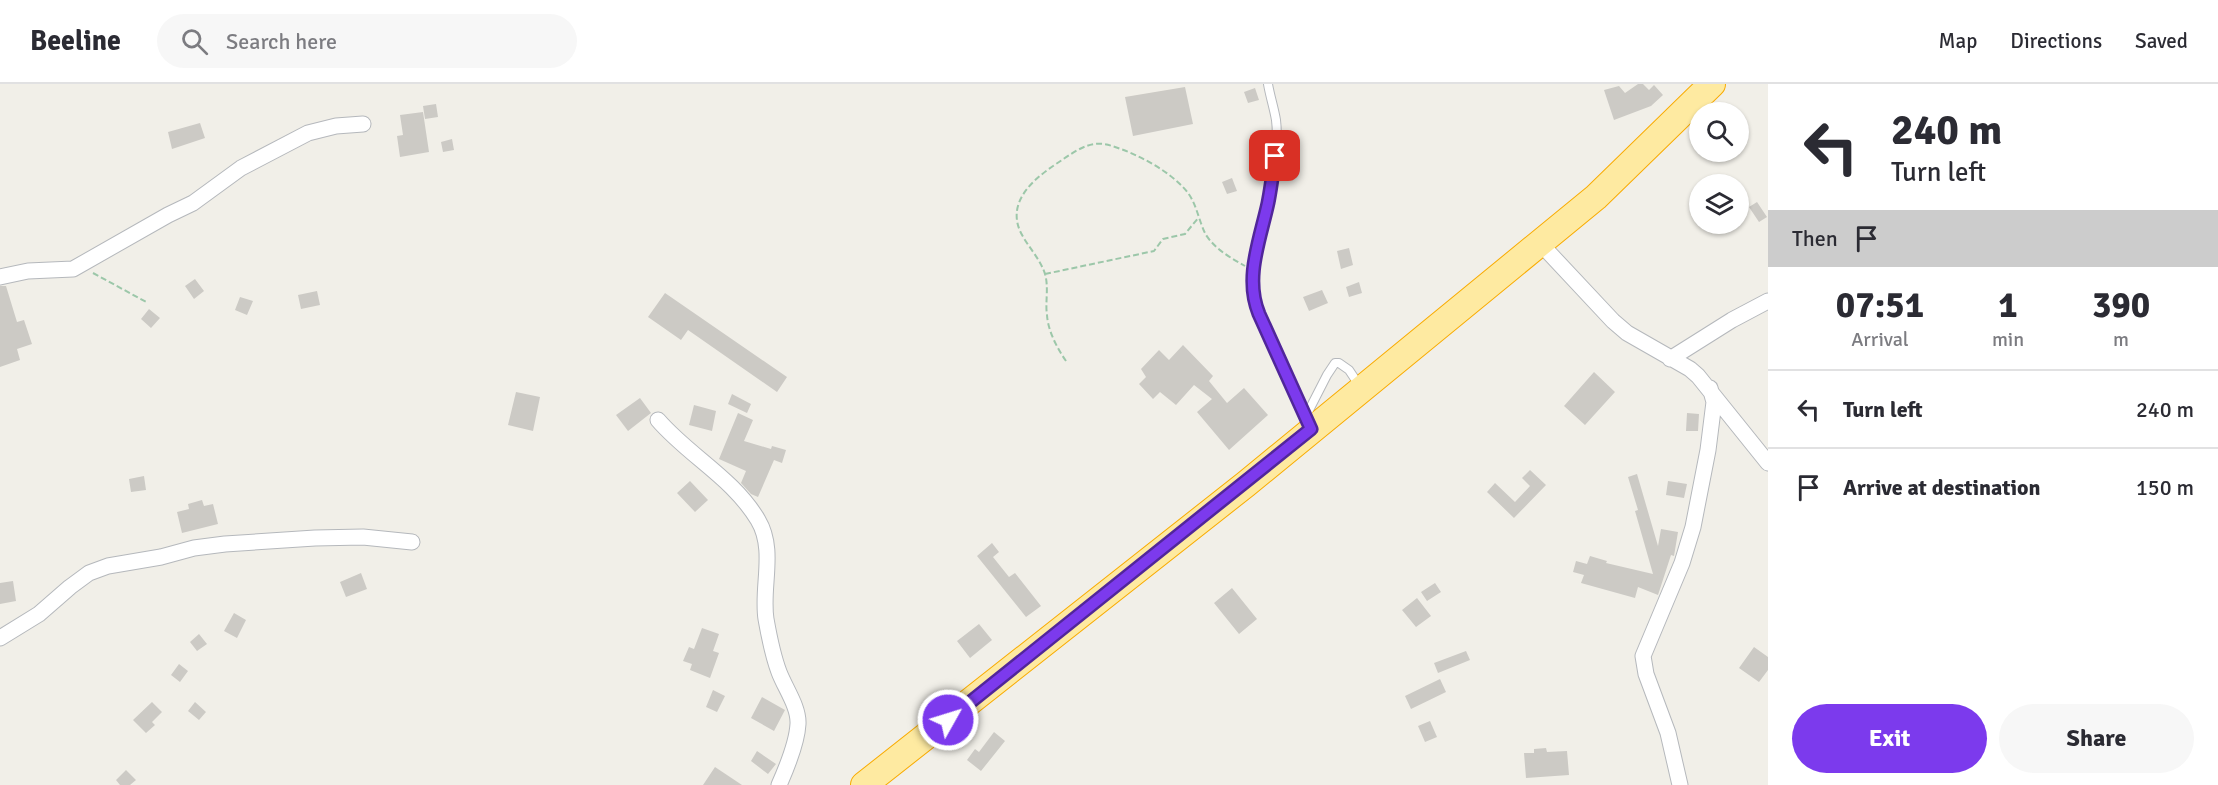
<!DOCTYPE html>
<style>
:root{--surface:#fff;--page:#f7f7f7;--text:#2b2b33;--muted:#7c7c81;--line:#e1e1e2;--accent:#7c3aed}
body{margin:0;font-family:Signika,sans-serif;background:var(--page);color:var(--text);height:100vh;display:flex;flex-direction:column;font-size:22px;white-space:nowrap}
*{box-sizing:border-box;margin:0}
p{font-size:20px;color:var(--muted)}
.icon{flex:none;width:33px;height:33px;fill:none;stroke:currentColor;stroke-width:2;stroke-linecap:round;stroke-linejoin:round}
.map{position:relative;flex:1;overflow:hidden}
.drawer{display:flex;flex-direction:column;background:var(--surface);width:450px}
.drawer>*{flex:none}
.top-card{background:#fff;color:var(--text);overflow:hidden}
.tools{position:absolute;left:1689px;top:18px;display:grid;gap:12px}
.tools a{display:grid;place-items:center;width:60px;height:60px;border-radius:50%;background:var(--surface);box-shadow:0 2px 4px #0004;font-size:30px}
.pin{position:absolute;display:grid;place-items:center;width:51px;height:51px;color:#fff;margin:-26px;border-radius:12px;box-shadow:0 3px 9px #0006}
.me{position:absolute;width:66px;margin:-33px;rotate:51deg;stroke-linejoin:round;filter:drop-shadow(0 0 4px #0008)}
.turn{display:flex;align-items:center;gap:21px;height:126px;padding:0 24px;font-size:27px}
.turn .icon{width:78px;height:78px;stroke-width:2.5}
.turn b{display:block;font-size:42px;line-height:51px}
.then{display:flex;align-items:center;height:57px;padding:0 24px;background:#0003;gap:12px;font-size:22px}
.eta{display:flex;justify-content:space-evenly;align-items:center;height:102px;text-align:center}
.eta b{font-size:36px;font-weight:700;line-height:42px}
.primary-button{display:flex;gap:12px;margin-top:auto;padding:12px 24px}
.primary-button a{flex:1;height:69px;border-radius:36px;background:var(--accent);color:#fff;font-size:24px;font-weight:700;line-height:69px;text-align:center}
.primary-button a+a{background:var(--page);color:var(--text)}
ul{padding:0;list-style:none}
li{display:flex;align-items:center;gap:18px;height:78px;padding:0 24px;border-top:2px solid var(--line)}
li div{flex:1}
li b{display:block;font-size:22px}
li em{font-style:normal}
header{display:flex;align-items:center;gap:36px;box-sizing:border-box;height:84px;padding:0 30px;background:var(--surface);border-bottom:2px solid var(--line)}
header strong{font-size:28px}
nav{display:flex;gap:33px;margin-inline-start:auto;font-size:21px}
.search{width:420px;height:54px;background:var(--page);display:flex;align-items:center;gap:15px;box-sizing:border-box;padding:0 21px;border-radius:33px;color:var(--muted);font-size:22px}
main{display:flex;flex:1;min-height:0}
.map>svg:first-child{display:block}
</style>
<header>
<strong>Beeline</strong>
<div class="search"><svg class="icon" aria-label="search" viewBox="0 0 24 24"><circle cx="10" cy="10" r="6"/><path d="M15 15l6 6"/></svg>Search here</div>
<nav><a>Map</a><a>Directions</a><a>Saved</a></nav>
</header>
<main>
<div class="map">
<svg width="1768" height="701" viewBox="0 0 1768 701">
<rect width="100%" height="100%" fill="#f1efe8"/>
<path fill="#cccac5" d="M 1638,0 L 1643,0 L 1649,6 L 1654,1 L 1663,11 L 1651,22 L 1614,36 L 1604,6 L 1619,2 L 1625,9 Z
M 1185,3 L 1193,40 L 1133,52 L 1125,13 Z
M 1255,4 L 1259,16 L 1248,19 L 1244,8 Z
M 436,20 L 438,33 L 425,35 L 423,22 Z
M 423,28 L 429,68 L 400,73 L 397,52 L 403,51 L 400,31 Z
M 200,39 L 205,54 L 172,65 L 168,48 Z
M 452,55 L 454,66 L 443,68 L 441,58 Z
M 1232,94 L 1237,107 L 1227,110 L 1222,98 Z
M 1757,118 L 1767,133 L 1759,138 L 1749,123 Z
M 1349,164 L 1353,181 L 1341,185 L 1337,167 Z
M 195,195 L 204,207 L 194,215 L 185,202 Z
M 1359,198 L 1362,209 L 1349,213 L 1346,203 Z
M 0,202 L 6,202 L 17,238 L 24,236 L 32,260 L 17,265 L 20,276 L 0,283 Z
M 1322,206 L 1328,219 L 1309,227 L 1303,213 Z
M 317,207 L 320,221 L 301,225 L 298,211 Z
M 665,209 L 787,293 L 777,308 L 688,246 L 681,256 L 648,233 Z
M 240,213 L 253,217 L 247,231 L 235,226 Z
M 149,225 L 160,234 L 151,244 L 141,235 Z
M 1183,261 L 1213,292 L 1209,297 L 1227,319 L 1244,304 L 1268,331 L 1229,366 L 1197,328 L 1212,315 L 1194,301 L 1176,321 L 1160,308 L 1153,315 L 1139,300 L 1146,293 L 1141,285 L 1159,266 L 1169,276 Z
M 1594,288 L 1615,308 L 1585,341 L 1564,322 Z
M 516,308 L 540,313 L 533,347 L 508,341 Z
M 732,310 L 751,320 L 747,329 L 728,320 Z
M 640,314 L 651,329 L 628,347 L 616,331 Z
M 694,321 L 716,327 L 712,347 L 689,341 Z
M 738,329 L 753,336 L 744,357 L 771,365 L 772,362 L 786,366 L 782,379 L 774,376 L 758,413 L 751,410 L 741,399 L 746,387 L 719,375 Z
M 1687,329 L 1699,330 L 1698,347 L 1686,347 Z
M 1530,386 L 1546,401 L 1514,434 L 1487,408 L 1495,399 L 1515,418 L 1530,402 L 1522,394 Z
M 1637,390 L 1658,462 L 1661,445 L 1678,448 L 1674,472 L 1671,471 L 1658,511 L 1638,503 L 1635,514 L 1581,499 L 1584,491 L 1573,488 L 1576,477 L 1587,480 L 1590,472 L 1607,477 L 1606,479 L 1653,490 L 1635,427 L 1638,426 L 1628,393 Z
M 144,392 L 146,406 L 131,408 L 129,395 Z
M 690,397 L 708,416 L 695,428 L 677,409 Z
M 1668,397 L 1687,400 L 1684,414 L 1666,411 Z
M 202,416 L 204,422 L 213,420 L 218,440 L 182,449 L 177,428 L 189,425 L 188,420 Z
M 992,459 L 999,468 L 993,473 L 1009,493 L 1015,489 L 1041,522 L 1026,533 L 977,472 Z
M 361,489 L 367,505 L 346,513 L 340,498 Z
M 13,497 L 16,517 L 0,520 L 0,499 Z
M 1435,499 L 1441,508 L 1427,517 L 1421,508 Z
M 1232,504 L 1257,535 L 1239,550 L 1214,519 Z
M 1417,514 L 1431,532 L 1416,543 L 1402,526 Z
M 234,529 L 246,536 L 237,554 L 224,547 Z
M 979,540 L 992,556 L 970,574 L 957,557 Z
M 702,544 L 719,550 L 713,567 L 719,569 L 710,594 L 690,586 L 692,580 L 683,577 L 689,563 L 694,565 Z
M 199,550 L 207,560 L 197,567 L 190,558 Z
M 1754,563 L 1768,573 L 1768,586 L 1759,598 L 1739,584 Z
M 1466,567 L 1470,576 L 1438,589 L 1434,579 Z
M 179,580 L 188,587 L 180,598 L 171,591 Z
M 1440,595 L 1446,608 L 1411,625 L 1405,612 Z
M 713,606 L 725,612 L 717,628 L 706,623 Z
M 762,613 L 785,626 L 774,647 L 751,634 Z
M 152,618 L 162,628 L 152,638 L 155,641 L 146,649 L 133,636 Z
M 195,618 L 206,628 L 199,636 L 188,627 Z
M 1430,637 L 1437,653 L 1425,658 L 1418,642 Z
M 994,648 L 1005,657 L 981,687 L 967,676 L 975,665 L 979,668 Z
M 1546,664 L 1547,668 L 1567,667 L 1569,691 L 1526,694 L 1524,669 L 1534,669 L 1534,665 Z
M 757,667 L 776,680 L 768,690 L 751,677 Z
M 715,683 L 742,701 L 703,701 Z
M 126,686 L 136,696 L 130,701 L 120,701 L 116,696 Z"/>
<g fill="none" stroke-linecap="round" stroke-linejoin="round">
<g stroke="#b5b8bc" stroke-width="10">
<path id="service" d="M 1268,0 C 1270,12 1274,24 1276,36 C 1279,60 1273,90 1269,114 C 1263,154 1243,190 1259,230 L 1310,341
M 1306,332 L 1327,291 L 1335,279 L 1339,279 L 1349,286 L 1359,301"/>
</g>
<g stroke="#b5b8bc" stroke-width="17">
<path id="minor" d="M 1539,158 L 1613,237 L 1627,249 L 1690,285 L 1698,292 L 1768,379
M 0,193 L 28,187 L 73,185 L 168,131 L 193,119 L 241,84 L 308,49 L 336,42 L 363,40
M 1670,275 L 1732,236 L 1768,217
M 658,336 C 689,372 733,394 758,436 C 776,466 761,503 766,535 C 769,552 773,572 779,588 C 785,604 799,623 798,640 C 797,659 787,683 779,701
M 0,554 L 39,530 L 70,503 L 89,489 L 108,482 L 161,473 L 194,464 L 225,460 L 315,454 L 363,453 L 412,458
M 1680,701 L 1668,649 L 1646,590 L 1643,572 L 1682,479 L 1693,443 L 1708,366 L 1714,318 L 1710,304"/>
</g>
<g stroke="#f9ab00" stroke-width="28">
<path id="trunk" d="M 864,701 L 1246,400 L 1596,113 L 1712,0"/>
</g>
<path stroke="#9cc7a9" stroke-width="2" stroke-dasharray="6 3" stroke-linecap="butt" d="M 93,189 L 148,219
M 1045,190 L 1154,167 L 1163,155 L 1185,150 L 1199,133
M 1066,277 C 1057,264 1048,247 1047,231 C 1045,218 1049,204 1045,190 C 1040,174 1027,162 1020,147 C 1006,114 1039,91 1062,76 C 1078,65 1093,55 1112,62 C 1138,70 1172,88 1188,109 C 1197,121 1199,138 1206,151 C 1216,166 1231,174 1245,182"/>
<use href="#service" stroke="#fff" stroke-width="8"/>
<use href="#minor" stroke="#fff" stroke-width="15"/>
<use href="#trunk" stroke="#feeaa1" stroke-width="26"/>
</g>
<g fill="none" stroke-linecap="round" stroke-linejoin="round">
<g stroke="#51269a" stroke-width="15">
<path id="route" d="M 948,636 L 1311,345 L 1259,230 C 1244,194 1260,156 1268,119 C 1271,104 1273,88 1275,72"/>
</g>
<use href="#route" stroke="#7c3aed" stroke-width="10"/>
</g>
</svg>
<div class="tools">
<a><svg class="icon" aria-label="search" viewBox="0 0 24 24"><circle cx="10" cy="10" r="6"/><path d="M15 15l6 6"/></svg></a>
<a><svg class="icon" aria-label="layers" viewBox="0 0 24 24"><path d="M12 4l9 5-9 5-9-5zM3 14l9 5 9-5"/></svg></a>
</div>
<div class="pin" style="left:1275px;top:72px;background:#d93025"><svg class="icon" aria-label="arrive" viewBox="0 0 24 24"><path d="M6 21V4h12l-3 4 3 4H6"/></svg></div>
<svg class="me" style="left:948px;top:636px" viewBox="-20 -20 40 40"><circle r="17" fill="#7c3aed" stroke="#fff" stroke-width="3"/><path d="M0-11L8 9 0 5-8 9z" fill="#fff"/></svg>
</div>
<section class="drawer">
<div class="top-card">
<div class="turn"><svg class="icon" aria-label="left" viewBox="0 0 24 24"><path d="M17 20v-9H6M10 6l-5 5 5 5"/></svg><div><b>240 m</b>Turn left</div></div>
<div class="then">Then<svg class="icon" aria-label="arrive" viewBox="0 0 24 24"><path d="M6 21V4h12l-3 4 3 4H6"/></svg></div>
</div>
<div class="eta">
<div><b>07:51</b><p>Arrival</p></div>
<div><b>1</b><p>min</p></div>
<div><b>390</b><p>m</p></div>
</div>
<ul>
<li><svg class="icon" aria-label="left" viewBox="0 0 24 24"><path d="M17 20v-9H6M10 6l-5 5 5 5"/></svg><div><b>Turn left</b></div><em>240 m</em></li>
<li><svg class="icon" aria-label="arrive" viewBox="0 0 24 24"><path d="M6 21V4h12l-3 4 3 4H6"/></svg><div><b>Arrive at destination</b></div><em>150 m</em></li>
</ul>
<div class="primary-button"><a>Exit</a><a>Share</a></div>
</section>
</main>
